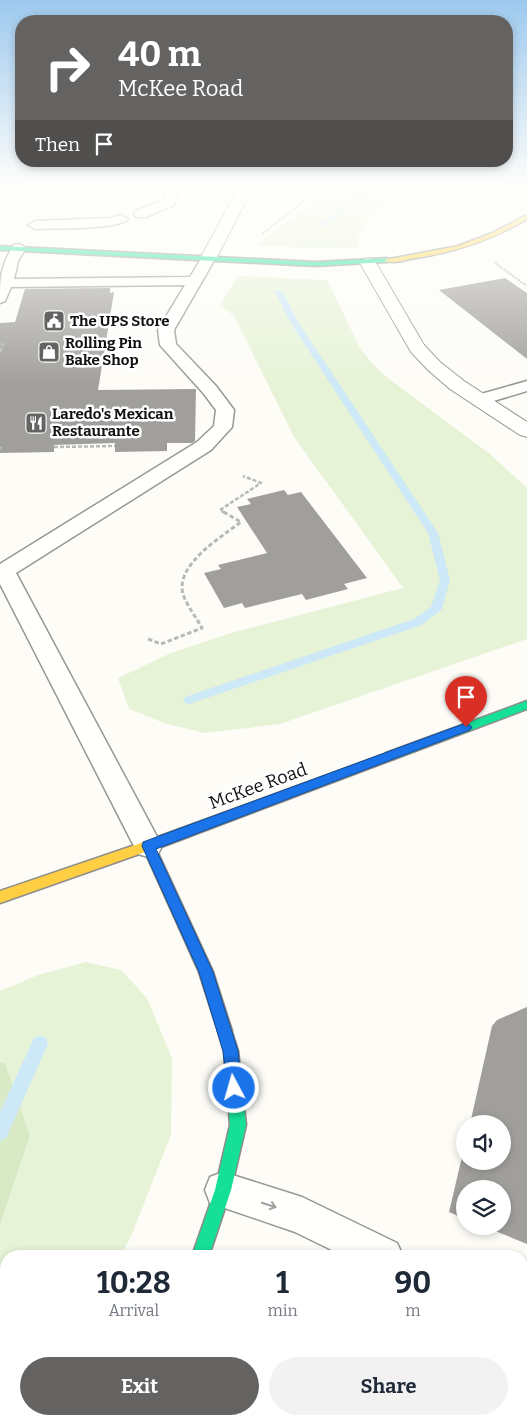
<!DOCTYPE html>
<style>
:root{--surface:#fff;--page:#f2f2f3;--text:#1f2937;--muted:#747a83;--accent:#646362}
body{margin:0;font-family:Bitter,serif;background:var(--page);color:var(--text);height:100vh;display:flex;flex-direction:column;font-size:19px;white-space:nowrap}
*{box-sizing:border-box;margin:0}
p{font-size:16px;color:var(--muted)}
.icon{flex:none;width:28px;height:28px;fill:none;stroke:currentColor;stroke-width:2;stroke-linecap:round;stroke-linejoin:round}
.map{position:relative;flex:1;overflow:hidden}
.drawer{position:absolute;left:0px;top:1250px;width:528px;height:175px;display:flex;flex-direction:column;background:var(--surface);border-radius:20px 20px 0 0;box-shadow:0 2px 8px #0003}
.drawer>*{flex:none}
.hud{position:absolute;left:15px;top:15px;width:498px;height:152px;border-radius:20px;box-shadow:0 2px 8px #0003;background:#646362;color:#fff;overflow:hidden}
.fabs{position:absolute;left:456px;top:1115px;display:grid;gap:10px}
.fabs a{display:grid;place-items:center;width:55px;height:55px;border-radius:50%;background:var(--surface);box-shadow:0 2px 8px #0003;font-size:25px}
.pin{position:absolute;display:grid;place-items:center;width:42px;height:42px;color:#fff;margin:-51px -21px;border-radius:50% 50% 50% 0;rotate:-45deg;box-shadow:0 0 5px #0007}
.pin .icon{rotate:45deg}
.me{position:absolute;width:55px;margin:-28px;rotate:354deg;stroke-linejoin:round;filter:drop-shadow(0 0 4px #0008)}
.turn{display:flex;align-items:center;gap:18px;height:105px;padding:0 20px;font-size:22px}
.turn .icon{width:65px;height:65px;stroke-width:2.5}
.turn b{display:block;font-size:35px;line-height:42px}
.then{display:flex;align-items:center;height:48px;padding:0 20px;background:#0003;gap:10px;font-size:19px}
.eta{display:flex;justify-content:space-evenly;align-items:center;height:85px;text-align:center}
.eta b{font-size:30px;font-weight:700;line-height:35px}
.action{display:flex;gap:10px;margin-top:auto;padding:10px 20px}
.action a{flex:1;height:58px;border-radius:30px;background:var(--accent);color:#fff;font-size:20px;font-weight:700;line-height:58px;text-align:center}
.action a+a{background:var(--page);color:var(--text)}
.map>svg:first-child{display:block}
</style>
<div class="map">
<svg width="527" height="1425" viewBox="0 0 527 1425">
<rect width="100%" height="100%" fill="#fdfcf7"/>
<path fill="#e7f3d7" d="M 333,187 L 401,187 L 371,217 L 356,237 L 359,247 L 318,249 L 256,245 Z
M 238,276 L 327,280 L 359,346 L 371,362 L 389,379 L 490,454 L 527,488 L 527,639 L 280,724 L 205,733 L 167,724 L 129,709 L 118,678 L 171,653 L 231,633 L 403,588 L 294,437 L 234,316 L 220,305 Z
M 86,962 L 121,970 L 147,998 L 172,1058 L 171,1135 L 132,1234 L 121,1256 L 6,1256 L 6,1419 L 39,1419 L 35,1425 L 0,1425 L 0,1225 L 30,1136 L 5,1064 L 0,1063 L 0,991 L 38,975 Z"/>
<path fill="#d8eac5" d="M 0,1063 L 5,1063 L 30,1136 L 0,1225 Z"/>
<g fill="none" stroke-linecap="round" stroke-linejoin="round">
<path fill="#cde8f7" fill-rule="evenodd" d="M 366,187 L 372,187 L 325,226 L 321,226 L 321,224 Z
M 276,290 L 283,292 L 298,322 L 438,533 L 450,580 L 442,609 L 422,625 L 189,704 L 185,703 L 183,700 L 185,697 L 414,619 L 431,607 L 440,580 L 428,533 L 290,322 L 275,292 Z
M 40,1036 L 46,1038 L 48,1044 L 6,1138 L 0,1141 L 0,1112 L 34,1038 Z"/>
</g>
<path fill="#a19f9c" d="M 505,278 L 527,293 L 527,359 L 439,290 Z
M 110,288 L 110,293 L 114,292 L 98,390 L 196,389 L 195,441 L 192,443 L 167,443 L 167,451 L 115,452 L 115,443 L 54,445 L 54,452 L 0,453 L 0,323 L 15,322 L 25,289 Z
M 284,490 L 288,495 L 301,492 L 367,578 L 344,584 L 348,589 L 306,600 L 302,594 L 245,608 L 242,603 L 224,608 L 204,573 L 221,569 L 218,565 L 267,553 L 237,507 L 251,504 L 247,499 Z
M 527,1007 L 527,1244 L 483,1226 L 502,1226 L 502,1189 L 465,1189 L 465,1219 L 449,1212 L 465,1144 L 465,1161 L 502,1161 L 502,1124 L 470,1124 L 492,1026 L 497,1020 Z"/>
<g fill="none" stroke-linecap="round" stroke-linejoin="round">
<g stroke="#979795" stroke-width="3">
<path id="lane" d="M 168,187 L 180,187 L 174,205 L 146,217 L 136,217 L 134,214 L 136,211 L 164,200 Z
M 121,215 L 128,219 C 119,230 52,228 35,229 L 28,225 L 35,221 L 110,218 Z
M 19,244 L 26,248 L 18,261 L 14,279 L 190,277 L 204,254 L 214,254 L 216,257 L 174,330 L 176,344 L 216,386 L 234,410 L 232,427 L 211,450 L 16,573 L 162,846 L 158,854 L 148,857 L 138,854 L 0,584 L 0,564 L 197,442 L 214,426 L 216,410 L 204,394 L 160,345 L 158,330 L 185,285 L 11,287 L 5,301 L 0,303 C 0,278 0,266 14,245 Z
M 527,381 L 527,391 L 480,405 L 474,404 L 471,400 L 474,396 Z
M 223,1172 L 302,1197 L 397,1243 L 403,1256 L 344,1256 L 295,1232 L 210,1203 L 205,1190 L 210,1177 Z
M 521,1305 L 527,1308 L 527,1348 L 521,1346 Z"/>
</g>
<g stroke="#979795" stroke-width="2">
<path id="street" d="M 239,187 L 253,187 L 217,257 L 214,260 L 204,260 L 201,257 Z
M 368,258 L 374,260 L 376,263 L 424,345 L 440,362 L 464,381 L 527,422 L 527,437 L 520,435 L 450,389 L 428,370 L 411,352 L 360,263 L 362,260 Z
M 105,1419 L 152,1419 L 150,1425 L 103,1425 Z"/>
</g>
<g stroke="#8e8d8b" stroke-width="3">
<path id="fast" d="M 0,246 L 316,262 L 387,258 L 390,260 L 387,262 L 316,266 L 0,250 Z
M 527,701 L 527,709 L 394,759 L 386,759 L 384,756 L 386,753 Z
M 225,1024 L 230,1026 L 238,1051 L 246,1125 L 231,1190 L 209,1256 L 192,1256 L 215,1190 L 230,1125 L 224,1051 L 218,1031 L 220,1026 Z"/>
</g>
<g stroke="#8e8d8b" stroke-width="3">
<path id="slow" d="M 527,215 L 527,219 C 490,241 452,253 410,259 C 403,261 390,264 384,260 L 458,246 L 492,233 Z
M 390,752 L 394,753 L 396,756 L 394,759 L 156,849 L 213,972 L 232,1031 L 230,1036 L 225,1038 L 220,1036 L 218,1031 L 199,972 L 145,852 L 0,903 L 0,891 L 144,842 Z"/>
</g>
<path stroke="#b9b9b8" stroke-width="2" stroke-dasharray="2.5 1" stroke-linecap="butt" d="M 27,187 L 25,195 L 31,200
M 262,234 L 322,187
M 495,263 L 527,286"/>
<path stroke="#b9b9b8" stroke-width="2.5" stroke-dasharray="4 2" stroke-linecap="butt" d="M 0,352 L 3,343
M 54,447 L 115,446
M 0,448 L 2,448
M 225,513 L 220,510 L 261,483 L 243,476"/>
<path stroke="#b9b9b8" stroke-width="3" stroke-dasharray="4.5 2.5" stroke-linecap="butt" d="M 148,639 L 161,644 L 202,628 C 196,617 187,606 183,594 C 175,565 221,537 241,522 L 222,511"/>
<use href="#lane" fill="#fffffe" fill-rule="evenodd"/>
<use href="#street" fill="#fffffe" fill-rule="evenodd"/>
<use href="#fast" fill="#16e098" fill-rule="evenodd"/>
<use href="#slow" fill="#ffcf43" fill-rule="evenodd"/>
</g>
<defs><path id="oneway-shaft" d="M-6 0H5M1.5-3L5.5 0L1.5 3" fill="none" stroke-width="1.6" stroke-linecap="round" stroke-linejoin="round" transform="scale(1.25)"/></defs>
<use stroke="#a0a09f" href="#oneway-shaft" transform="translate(269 1205) rotate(18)"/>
<linearGradient id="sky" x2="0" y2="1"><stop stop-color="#9dc9ee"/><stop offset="0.48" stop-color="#fefefb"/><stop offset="1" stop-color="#fefefb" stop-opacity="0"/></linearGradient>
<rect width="527" height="386" fill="url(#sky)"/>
<path fill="#1a73e8" stroke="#114b97" d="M 466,723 L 472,727 L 470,730 L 156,849 L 213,972 L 238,1051 L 242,1088 L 240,1093 L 234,1096 L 229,1093 L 227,1088 L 223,1051 L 199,972 L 142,846 L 143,842 Z"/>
<defs>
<g id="civic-square" transform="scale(1.125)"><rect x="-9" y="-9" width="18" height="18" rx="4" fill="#646362" stroke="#fff"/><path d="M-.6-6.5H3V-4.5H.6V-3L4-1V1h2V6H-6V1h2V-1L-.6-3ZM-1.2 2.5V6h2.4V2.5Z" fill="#fff"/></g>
<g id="shop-square" transform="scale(1.125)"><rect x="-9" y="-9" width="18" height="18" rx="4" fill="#646362" stroke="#fff"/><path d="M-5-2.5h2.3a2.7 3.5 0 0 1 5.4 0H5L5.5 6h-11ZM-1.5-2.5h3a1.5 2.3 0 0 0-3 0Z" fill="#fff"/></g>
<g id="restaurant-square" transform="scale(1.125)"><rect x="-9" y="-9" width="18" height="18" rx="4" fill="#646362" stroke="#fff"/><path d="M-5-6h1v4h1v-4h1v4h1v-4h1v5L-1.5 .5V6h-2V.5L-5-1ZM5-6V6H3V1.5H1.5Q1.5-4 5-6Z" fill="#fff"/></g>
</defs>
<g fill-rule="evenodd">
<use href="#civic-square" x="54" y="321"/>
<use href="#shop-square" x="49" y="352"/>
<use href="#restaurant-square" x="36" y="423"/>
</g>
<g text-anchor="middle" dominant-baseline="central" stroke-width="5" stroke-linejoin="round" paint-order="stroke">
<g font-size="15" font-weight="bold" fill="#111" stroke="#fff" text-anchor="start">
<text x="70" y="321">The UPS Store</text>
<text x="65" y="343">Rolling Pin<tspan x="65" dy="17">Bake Shop</tspan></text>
<text x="52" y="414">Laredo's Mexican<tspan x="52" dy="17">Restaurante</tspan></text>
</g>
<g font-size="18" fill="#111" stroke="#fff">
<text transform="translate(258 786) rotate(-20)">McKee Road</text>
</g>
</g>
</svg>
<div class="fabs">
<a><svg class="icon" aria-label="sound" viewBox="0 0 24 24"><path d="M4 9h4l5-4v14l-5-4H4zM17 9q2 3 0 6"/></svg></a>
<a><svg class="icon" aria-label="layers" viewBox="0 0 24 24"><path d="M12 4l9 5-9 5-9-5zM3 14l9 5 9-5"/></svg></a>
</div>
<div class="pin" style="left:466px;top:727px;background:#d93025"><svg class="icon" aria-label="arrive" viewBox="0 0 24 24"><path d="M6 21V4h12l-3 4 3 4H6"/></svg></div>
<svg class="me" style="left:234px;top:1088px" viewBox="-20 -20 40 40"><circle r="17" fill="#1a73e8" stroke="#fff" stroke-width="3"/><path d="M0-11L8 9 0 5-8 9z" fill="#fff"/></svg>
<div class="hud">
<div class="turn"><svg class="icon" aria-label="right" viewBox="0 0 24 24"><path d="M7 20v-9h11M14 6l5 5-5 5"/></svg><div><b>40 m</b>McKee Road</div></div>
<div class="then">Then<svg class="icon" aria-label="arrive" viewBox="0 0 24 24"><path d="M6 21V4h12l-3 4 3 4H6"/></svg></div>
</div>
<section class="drawer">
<div class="eta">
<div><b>10:28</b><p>Arrival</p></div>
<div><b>1</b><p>min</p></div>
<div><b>90</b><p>m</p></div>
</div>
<div class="action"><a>Exit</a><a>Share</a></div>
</section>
</div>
